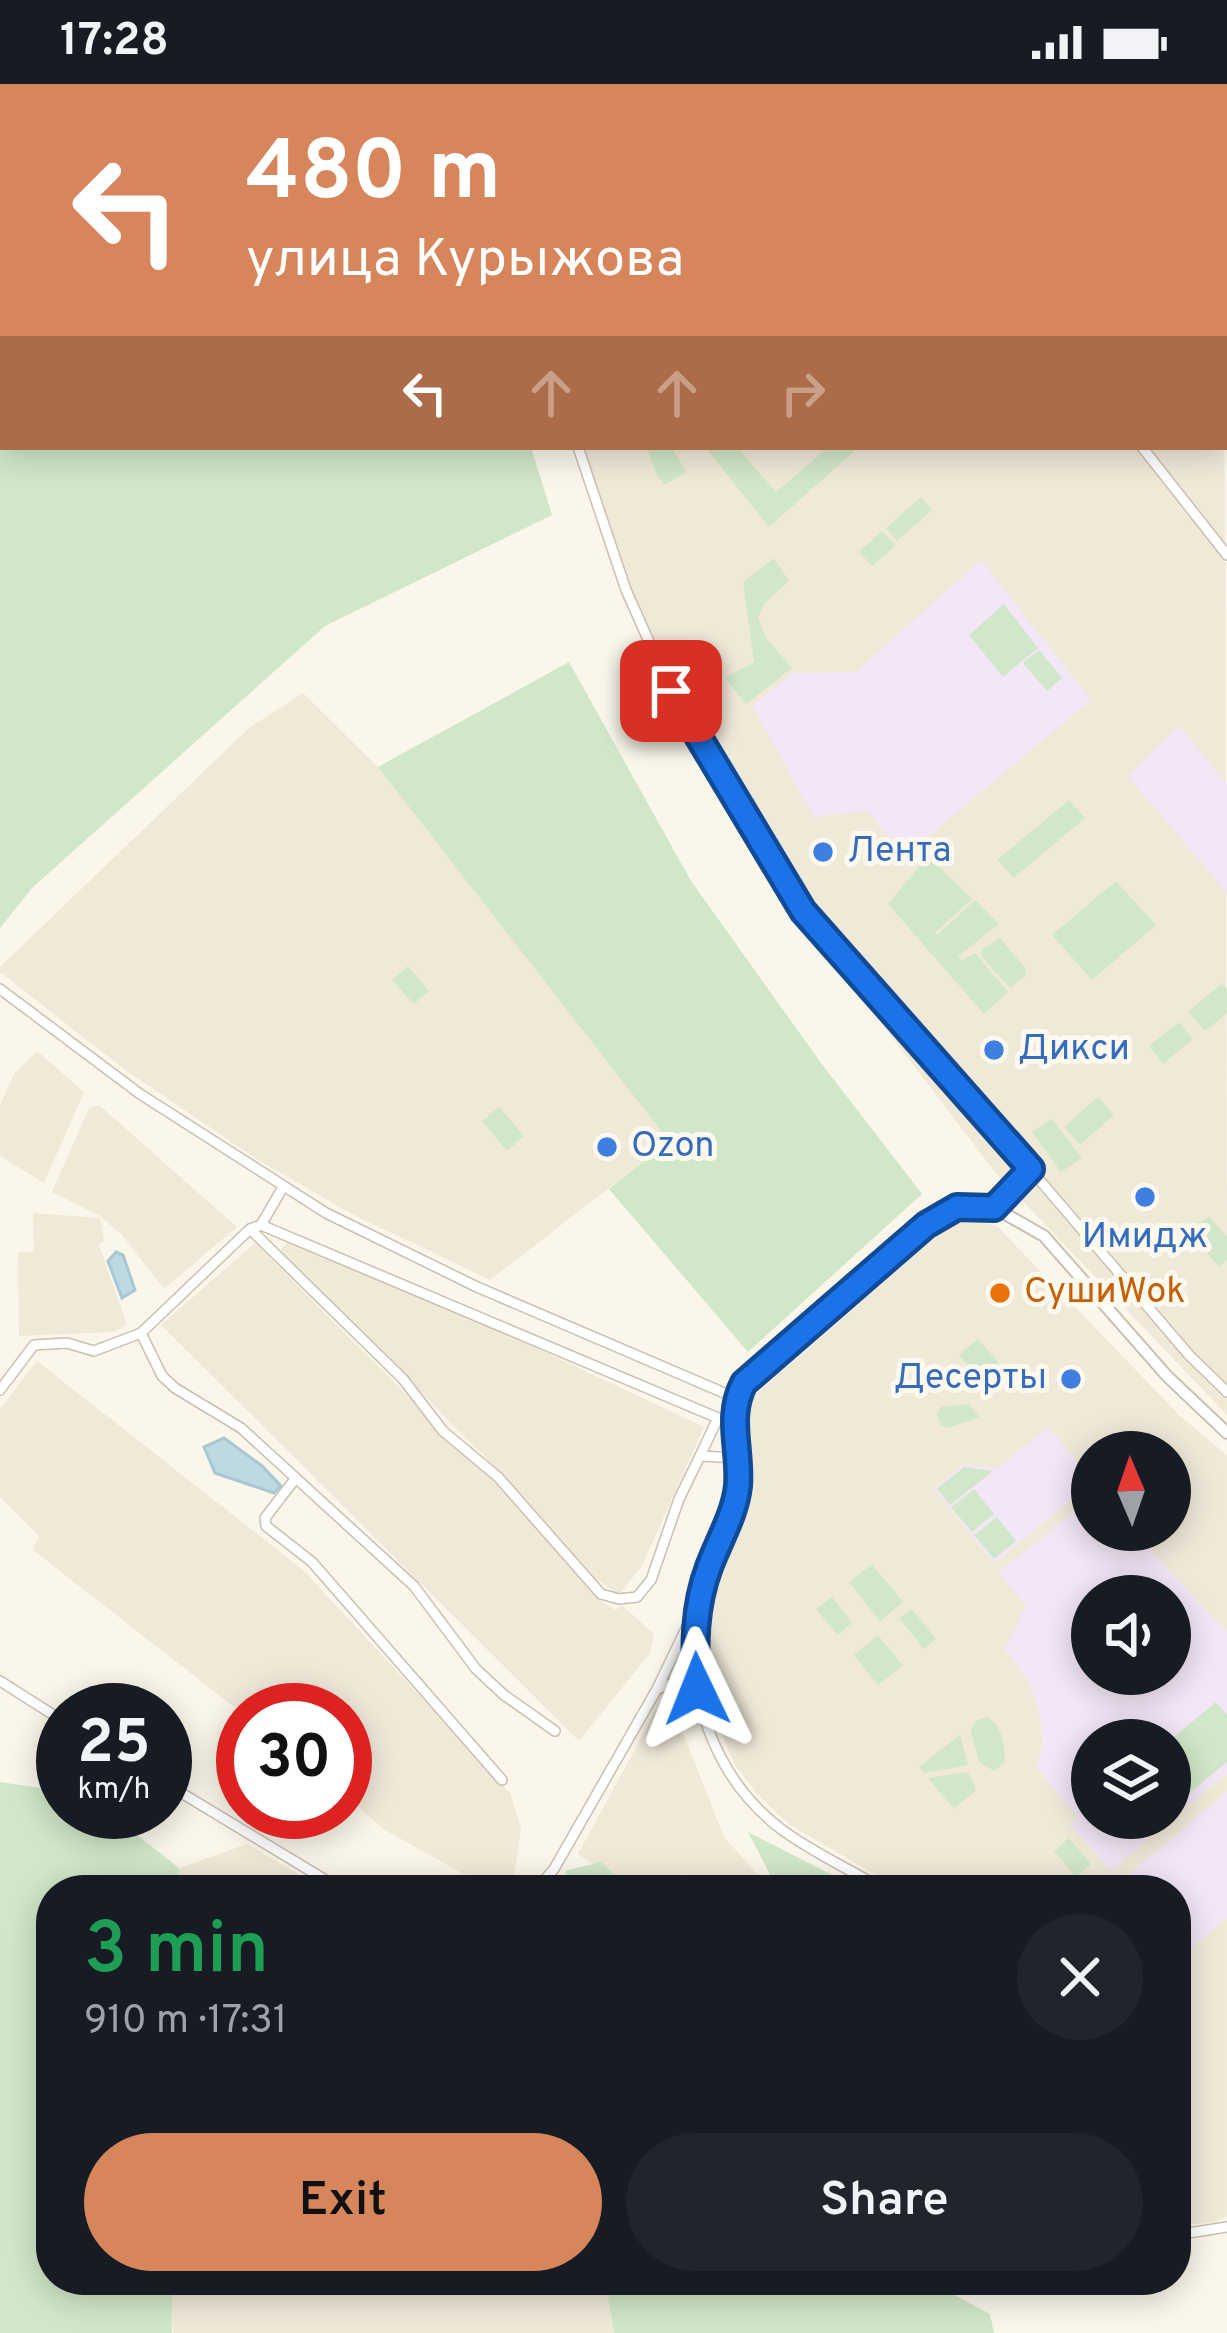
<!DOCTYPE html>
<meta charset="utf-8">
<style>
:root{--surface:#171b24;--page:#20242c;--text:#f1f3f6;--muted:#9ea1a6;--accent:#d7865c}
body{margin:0;font-family:Overpass,sans-serif;background:var(--page);color:var(--text);height:100vh;display:flex;flex-direction:column;font-size:45px;white-space:nowrap}
*{box-sizing:border-box;margin:0}
p{font-size:39px;color:var(--muted)}
.icon{flex:none;width:66px;height:66px;fill:none;stroke:currentColor;stroke-width:2;stroke-linecap:round;stroke-linejoin:round}
.map{position:relative;flex:1;overflow:hidden}
.details{position:absolute;left:36px;top:1791px;width:1155px;height:420px;display:flex;flex-direction:column;background:var(--surface);border-radius:48px;box-shadow:0 6px 30px #0003}
.details>*{flex:none}
.top-card{position:absolute;left:0px;top:0px;width:1227px;height:366px;box-shadow:0 6px 30px #0003;background:#d7865c;color:#fff;overflow:hidden}
.needle{width:78px;rotate:358deg}
.controls{position:absolute;left:1071px;top:1347px;display:grid;gap:24px}
.controls a{display:grid;place-items:center;width:120px;height:120px;border-radius:50%;background:var(--surface);box-shadow:0 6px 30px #0003;font-size:60px}
.speed{position:absolute;left:36px;top:1599px;display:flex;gap:24px;font-size:60px;font-weight:700;text-align:center}
.speed>*{display:grid;place-content:center;width:156px;height:156px;border-radius:50%;background:var(--surface);box-shadow:0 6px 30px #0003;line-height:1}
.speed small{font-size:30px;font-weight:400}
.speed .limit{border:18px solid #d22;background:#fff;color:#111}
.pin{position:absolute;display:grid;place-items:center;width:102px;height:102px;color:#fff;margin:-51px;border-radius:24px;box-shadow:0 6px 18px #0006}
.me{position:absolute;width:132px;margin:-66px;rotate:358deg;stroke-linejoin:round;filter:drop-shadow(0 0 9px #0008)}
.turn{display:flex;align-items:center;gap:42px;height:252px;padding:0 48px;font-size:54px}
.turn .icon{width:156px;height:156px;stroke-width:2.5}
.turn b{display:block;font-size:84px;line-height:102px}
.lanes{display:flex;align-items:center;height:114px;padding:0 48px;background:#0003;justify-content:center;gap:60px;direction:ltr}
.lanes .off{opacity:.35}
.round{display:grid;place-items:center;flex:none;width:126px;height:126px;border-radius:63px;background:var(--page)}
.overview{display:flex;align-items:center;justify-content:space-between;height:204px;padding:0 48px}
h1{font-size:72px;font-weight:600;line-height:90px;color:#1e9e55}
.primary-button{display:flex;gap:24px;margin-top:auto;padding:24px 48px}
.primary-button a{flex:1;height:138px;border-radius:72px;background:var(--accent);color:#111;font-size:48px;font-weight:600;line-height:138px;text-align:center}
.primary-button a+a{background:var(--page);color:var(--text)}
.status{display:flex;justify-content:space-between;align-items:center;height:84px;padding:0 60px;background:var(--surface);direction:ltr}
.status svg{height:33px;fill:currentColor}
.map>svg:first-child{display:block}
</style>
<div class="status"><b>17:28</b><svg viewBox="0 0 49 12"><path d="M0 12V9h3v3zM5 12V6h3v6zM10 12V3h3v9zM15 12V0h3v12zM26 1h20v11H26zM47 4h2v5h-2z"/></svg></div>
<div class="map">
<svg width="1227" height="2249" viewBox="0 0 1227 2249">
<rect width="100%" height="100%" fill="#faf6e9"/>
<path fill="#f1e9d8" d="M 546,0 L 741,0 L 743,3 L 541,3 Z
M 1224,175 L 1227,1153 L 1209,1133 L 1220,1182 L 1227,1176 L 1227,1331 L 995,1088 L 855,905 L 760,759 L 747,750 L 659,584 L 578,363 L 1224,363 Z
M 303,609 L 378,683 L 670,1057 L 490,1196 L 352,1130 L 258,1076 L 124,985 L 0,888 L 0,883 L 249,644 Z
M 37,967 L 84,1008 L 44,1099 L 0,1072 L 0,1021 L 14,990 Z
M 99,1021 L 237,1143 L 164,1205 L 121,1150 L 100,1132 L 52,1108 L 89,1024 Z
M 33,1129 L 100,1134 L 104,1157 L 99,1161 L 127,1240 L 115,1248 L 19,1252 L 18,1168 L 34,1168 Z
M 966,1135 L 997,1142 L 1180,1332 L 1227,1371 L 1227,1548 L 1132,1446 L 1170,1446 L 1170,1368 L 1092,1368 L 1092,1423 L 1082,1421 L 1005,1565 L 1026,1593 L 1039,1625 L 1043,1659 L 1037,1685 L 1079,1734 L 1071,1740 L 1109,1786 L 1227,1689 L 1227,2132 L 1215,2138 L 1176,2142 L 1176,1806 L 902,1806 L 790,1741 L 758,1711 L 734,1680 L 707,1610 L 703,1545 L 711,1511 L 746,1416 L 749,1386 L 746,1326 L 751,1315 L 949,1141 Z
M 289,1157 L 528,1260 L 704,1343 L 642,1482 L 619,1511 L 576,1480 L 501,1389 L 280,1167 Z
M 255,1159 L 533,1437 L 602,1518 L 616,1526 L 622,1521 L 654,1550 L 650,1569 L 579,1657 L 161,1241 Z
M 37,1277 L 303,1486 L 510,1709 L 521,1744 L 513,1799 L 482,1800 L 383,1745 L 345,1710 L 345,1626 L 243,1626 L 243,1630 L 33,1466 L 39,1452 L 0,1413 L 0,1325 Z
M 663,1614 L 671,1619 L 724,1753 L 767,1801 L 764,1806 L 701,1806 L 683,1790 L 660,1806 L 630,1806 L 578,1770 Z
M 247,1760 L 326,1806 L 180,1806 L 179,1784 Z
M 173,2196 L 605,2196 L 614,2249 L 173,2249 Z"/>
<path fill="#f3e6f7" fill-rule="evenodd" d="M 981,476 L 1091,616 L 905,772 L 867,727 L 814,733 L 752,621 L 793,589 L 856,588 Z
M 1179,642 L 1227,700 L 1227,809 L 1128,692 Z
M 1049,1343 L 1087,1391 L 1087,1403 L 994,1479 L 934,1405 L 965,1380 L 997,1384 Z
M 1082,1421 L 1092,1423 L 1092,1446 L 1132,1446 L 1227,1548 L 1227,1689 L 1110,1787 L 1070,1740 L 1078,1733 L 1037,1685 L 1043,1658 L 1039,1625 L 1026,1593 L 1005,1565 L 1026,1521 L 998,1489 ZM 1092,1512 L 1170,1512 L 1170,1590 L 1092,1590 ZM 1092,1656 L 1170,1656 L 1170,1734 L 1092,1734 Z
M 1227,1708 L 1227,1834 L 1176,1877 L 1176,1806 L 1121,1806 L 1126,1793 Z"/>
<path fill="#d1e7c9" d="M 0,0 L 546,0 L 3,3 L 3,363 L 531,363 L 552,431 L 325,542 L 32,804 L 0,844 Z
M 741,0 L 1227,0 L 1227,176 L 1224,3 Z
M 647,363 L 672,363 L 686,388 L 665,401 L 657,392 Z
M 705,363 L 737,363 L 776,408 L 829,363 L 859,363 L 769,443 Z
M 921,413 L 932,426 L 897,457 L 886,444 Z
M 882,447 L 895,462 L 872,482 L 859,468 Z
M 774,474 L 789,497 L 765,519 L 758,534 L 766,554 L 792,584 L 746,620 L 725,594 L 754,578 L 743,498 Z
M 1004,520 L 1038,564 L 1003,593 L 969,551 Z
M 1039,566 L 1062,594 L 1047,607 L 1023,579 Z
M 569,578 L 691,797 L 821,979 L 922,1110 L 748,1268 L 609,1105 L 669,1057 L 378,683 Z
M 1069,716 L 1085,734 L 1014,794 L 997,776 Z
M 928,772 L 972,815 L 935,849 L 937,851 L 975,816 L 999,840 L 958,872 L 962,876 L 975,869 L 1008,908 L 984,930 L 888,820 Z
M 1116,797 L 1156,841 L 1092,896 L 1052,851 Z
M 1000,854 L 1026,885 L 1025,892 L 1010,904 L 982,873 L 981,866 Z
M 408,882 L 429,907 L 414,920 L 392,896 Z
M 1222,899 L 1227,905 L 1227,929 L 1205,947 L 1188,928 Z
M 1179,938 L 1193,955 L 1163,980 L 1149,962 Z
M 1098,1013 L 1114,1031 L 1080,1061 L 1064,1043 Z
M 499,1023 L 524,1052 L 507,1067 L 482,1037 Z
M 1052,1035 L 1082,1074 L 1061,1088 L 1032,1048 Z
M 1209,1132 L 1227,1153 L 1227,1176 L 1219,1183 L 1190,1148 Z
M 978,1255 L 999,1279 L 980,1295 L 959,1271 Z
M 969,1320 L 979,1333 L 948,1344 L 941,1342 L 937,1330 L 941,1323 Z
M 964,1383 L 993,1387 L 950,1421 L 937,1405 Z
M 974,1405 L 994,1430 L 972,1448 L 951,1423 Z
M 997,1433 L 1016,1457 L 994,1475 L 974,1451 Z
M 872,1480 L 903,1518 L 880,1537 L 849,1498 Z
M 832,1513 L 852,1539 L 837,1551 L 816,1525 Z
M 912,1525 L 936,1555 L 924,1565 L 899,1534 Z
M 878,1551 L 903,1582 L 878,1601 L 854,1571 Z
M 1216,1618 L 1227,1631 L 1227,1678 L 1170,1725 L 1170,1656 Z
M 988,1633 C 1001,1640 1007,1665 1004,1679 L 994,1687 L 979,1678 L 971,1647 L 976,1636 Z
M 960,1651 L 968,1681 L 924,1689 L 919,1683 Z
M 968,1688 L 976,1706 L 954,1725 L 928,1694 Z
M 0,1698 L 63,1707 L 63,1728 L 108,1728 L 179,1784 L 180,1806 L 51,1806 L 51,2196 L 173,2196 L 172,2249 L 0,2249 Z
M 748,1748 L 860,1805 L 862,1806 L 771,1806 L 775,1800 Z
M 1069,1754 L 1091,1780 L 1076,1793 L 1054,1767 Z
M 601,1778 L 631,1806 L 571,1806 L 565,1787 Z
M 605,2196 L 926,2196 L 990,2230 L 994,2249 L 614,2249 Z"/>
<path fill="#bfd9e2" stroke="#a7c7d3" stroke-width="3" d="M 116,1168 L 123,1171 L 135,1206 L 122,1214 L 108,1177 Z
M 224,1354 L 262,1382 L 281,1402 L 274,1409 L 215,1389 L 204,1363 Z"/>
<g fill="none" stroke-linecap="round" stroke-linejoin="round">
<g stroke="#cbbfb0" stroke-width="12">
<path id="minor" d="M 1224,197 L 1227,197
M 578,363 L 626,506 L 671,607 L 803,827 L 973,1018 L 1189,1271 L 1227,1308
M 1142,363 L 1227,471
M 0,905 L 140,1010 L 326,1129 L 477,1203 L 736,1314
M 261,1141 L 283,1103
M 250,1145 L 403,1295 L 443,1347 L 498,1393 L 601,1510 L 619,1515 L 637,1513 L 651,1496 L 679,1415 L 700,1372
M 141,1249 L 162,1292 L 175,1304 L 241,1344 L 414,1502 L 476,1585 L 504,1611 L 555,1647
M 0,1306 L 34,1261 L 67,1259 L 94,1267 L 141,1249 L 250,1145 L 261,1141 L 718,1334 L 700,1372 L 737,1374
M 295,1395 L 265,1434 L 266,1442 L 312,1478 L 502,1696
M 0,1597 L 63,1637
M 657,1605 L 671,1600 L 697,1605
M 165,1699 L 342,1806
M 536,1806 L 554,1785 L 657,1605 L 693,1530
M 884,1806 C 850,1785 813,1769 781,1745 C 713,1693 683,1605 698,1522 C 704,1485 726,1453 735,1417 C 745,1377 724,1337 744,1299 L 926,1141 L 957,1123 L 993,1123 L 1031,1085
M 1176,2151 L 1227,2143"/>
</g>
<g stroke="#cbbfb0" stroke-width="14">
<path id="tertiary" d="M 993,1123 L 1044,1152 L 1167,1292 L 1227,1349"/>
</g>
<use href="#minor" stroke="#fff" stroke-width="9"/>
<use href="#tertiary" stroke="#fff" stroke-width="10"/>
</g>
<g fill="none" stroke-linecap="round" stroke-linejoin="round">
<g stroke="#114b97" stroke-width="30">
<path id="route" d="M 671,607 L 803,827 L 1031,1085 L 994,1124 L 957,1123 L 926,1141 L 744,1299 C 726,1333 741,1365 738,1402 C 735,1430 719,1456 709,1483 C 694,1523 694,1563 697,1605"/>
</g>
<use href="#route" stroke="#1a73e8" stroke-width="21"/>
</g>
<g fill="#3f7fe0" stroke="#fdf9ef" stroke-width="4.5">
<circle cx="823" cy="768" r="12"/>
<circle cx="994" cy="966" r="12"/>
<circle cx="607" cy="1063" r="12"/>
<circle cx="1145" cy="1113" r="12"/>
<circle cx="1071" cy="1295" r="12"/>
</g>
<circle fill="#e8710a" stroke="#fdf9ef" stroke-width="4.5" cx="1000" cy="1209" r="12"/>
<g text-anchor="middle" dominant-baseline="central" stroke-width="10" stroke-linejoin="round" paint-order="stroke">
<g font-size="36" fill="#366cbe" stroke="#fdf9ef" text-anchor="start">
<text x="847" y="768">Лента</text>
<text x="1018" y="966">Дикси</text>
<text x="631" y="1063">Ozon</text>
<text x="1145" y="1154" text-anchor="middle">Имидж</text>
<text x="1047" y="1295" text-anchor="end">Десерты</text>
</g>
<g font-size="36" fill="#c56008" stroke="#fdf9ef" text-anchor="start">
<text x="1024" y="1209">СушиWok</text>
</g>
</g>
</svg>
<div class="controls">
<a><svg class="needle" viewBox="-14 -14 28 28"><path d="M0-13l5 13h-10z" fill="#e53935"/><path d="M0 13l5-13h-10z" fill="#9ea1a6"/></svg></a>
<a><svg class="icon" aria-label="sound" viewBox="0 0 24 24"><path d="M4 9h4l5-4v14l-5-4H4zM17 9q2 3 0 6"/></svg></a>
<a><svg class="icon" aria-label="layers" viewBox="0 0 24 24"><path d="M12 4l9 5-9 5-9-5zM3 14l9 5 9-5"/></svg></a>
</div>
<div class="speed"><div>25<small>km/h</small></div><div class="limit">30</div></div>
<div class="pin" style="left:671px;top:607px;background:#d93025"><svg class="icon" aria-label="arrive" viewBox="0 0 24 24"><path d="M6 21V4h12l-3 4 3 4H6"/></svg></div>
<svg class="me" style="left:697px;top:1605px" viewBox="-20 -20 40 40"><path d="M0-17L14 15 0 8-14 15z" fill="#1a73e8" stroke="#fff" stroke-width="4"/></svg>
<div class="top-card">
<div class="turn"><svg class="icon" aria-label="left" viewBox="0 0 24 24"><path d="M17 20v-9H6M10 6l-5 5 5 5"/></svg><div><b>480 m</b>улица Курыжова</div></div>
<div class="lanes"><svg class="icon" aria-label="left" viewBox="0 0 24 24"><path d="M17 20v-9H6M10 6l-5 5 5 5"/></svg><svg class="icon off" aria-label="ahead" viewBox="0 0 24 24"><path d="M12 20V5M6 11l6-6 6 6"/></svg><svg class="icon off" aria-label="ahead" viewBox="0 0 24 24"><path d="M12 20V5M6 11l6-6 6 6"/></svg><svg class="icon off" aria-label="right" viewBox="0 0 24 24"><path d="M7 20v-9h11M14 6l5 5-5 5"/></svg></div>
</div>
<section class="details">
<div class="overview"><div><h1>3 min</h1><p>910 m · 17:31</p></div><a class="round"><svg class="icon" aria-label="close" viewBox="0 0 24 24"><path d="M6 6l12 12M18 6L6 18"/></svg></a></div>
<div class="primary-button"><a>Exit</a><a>Share</a></div>
</section>
</div>
